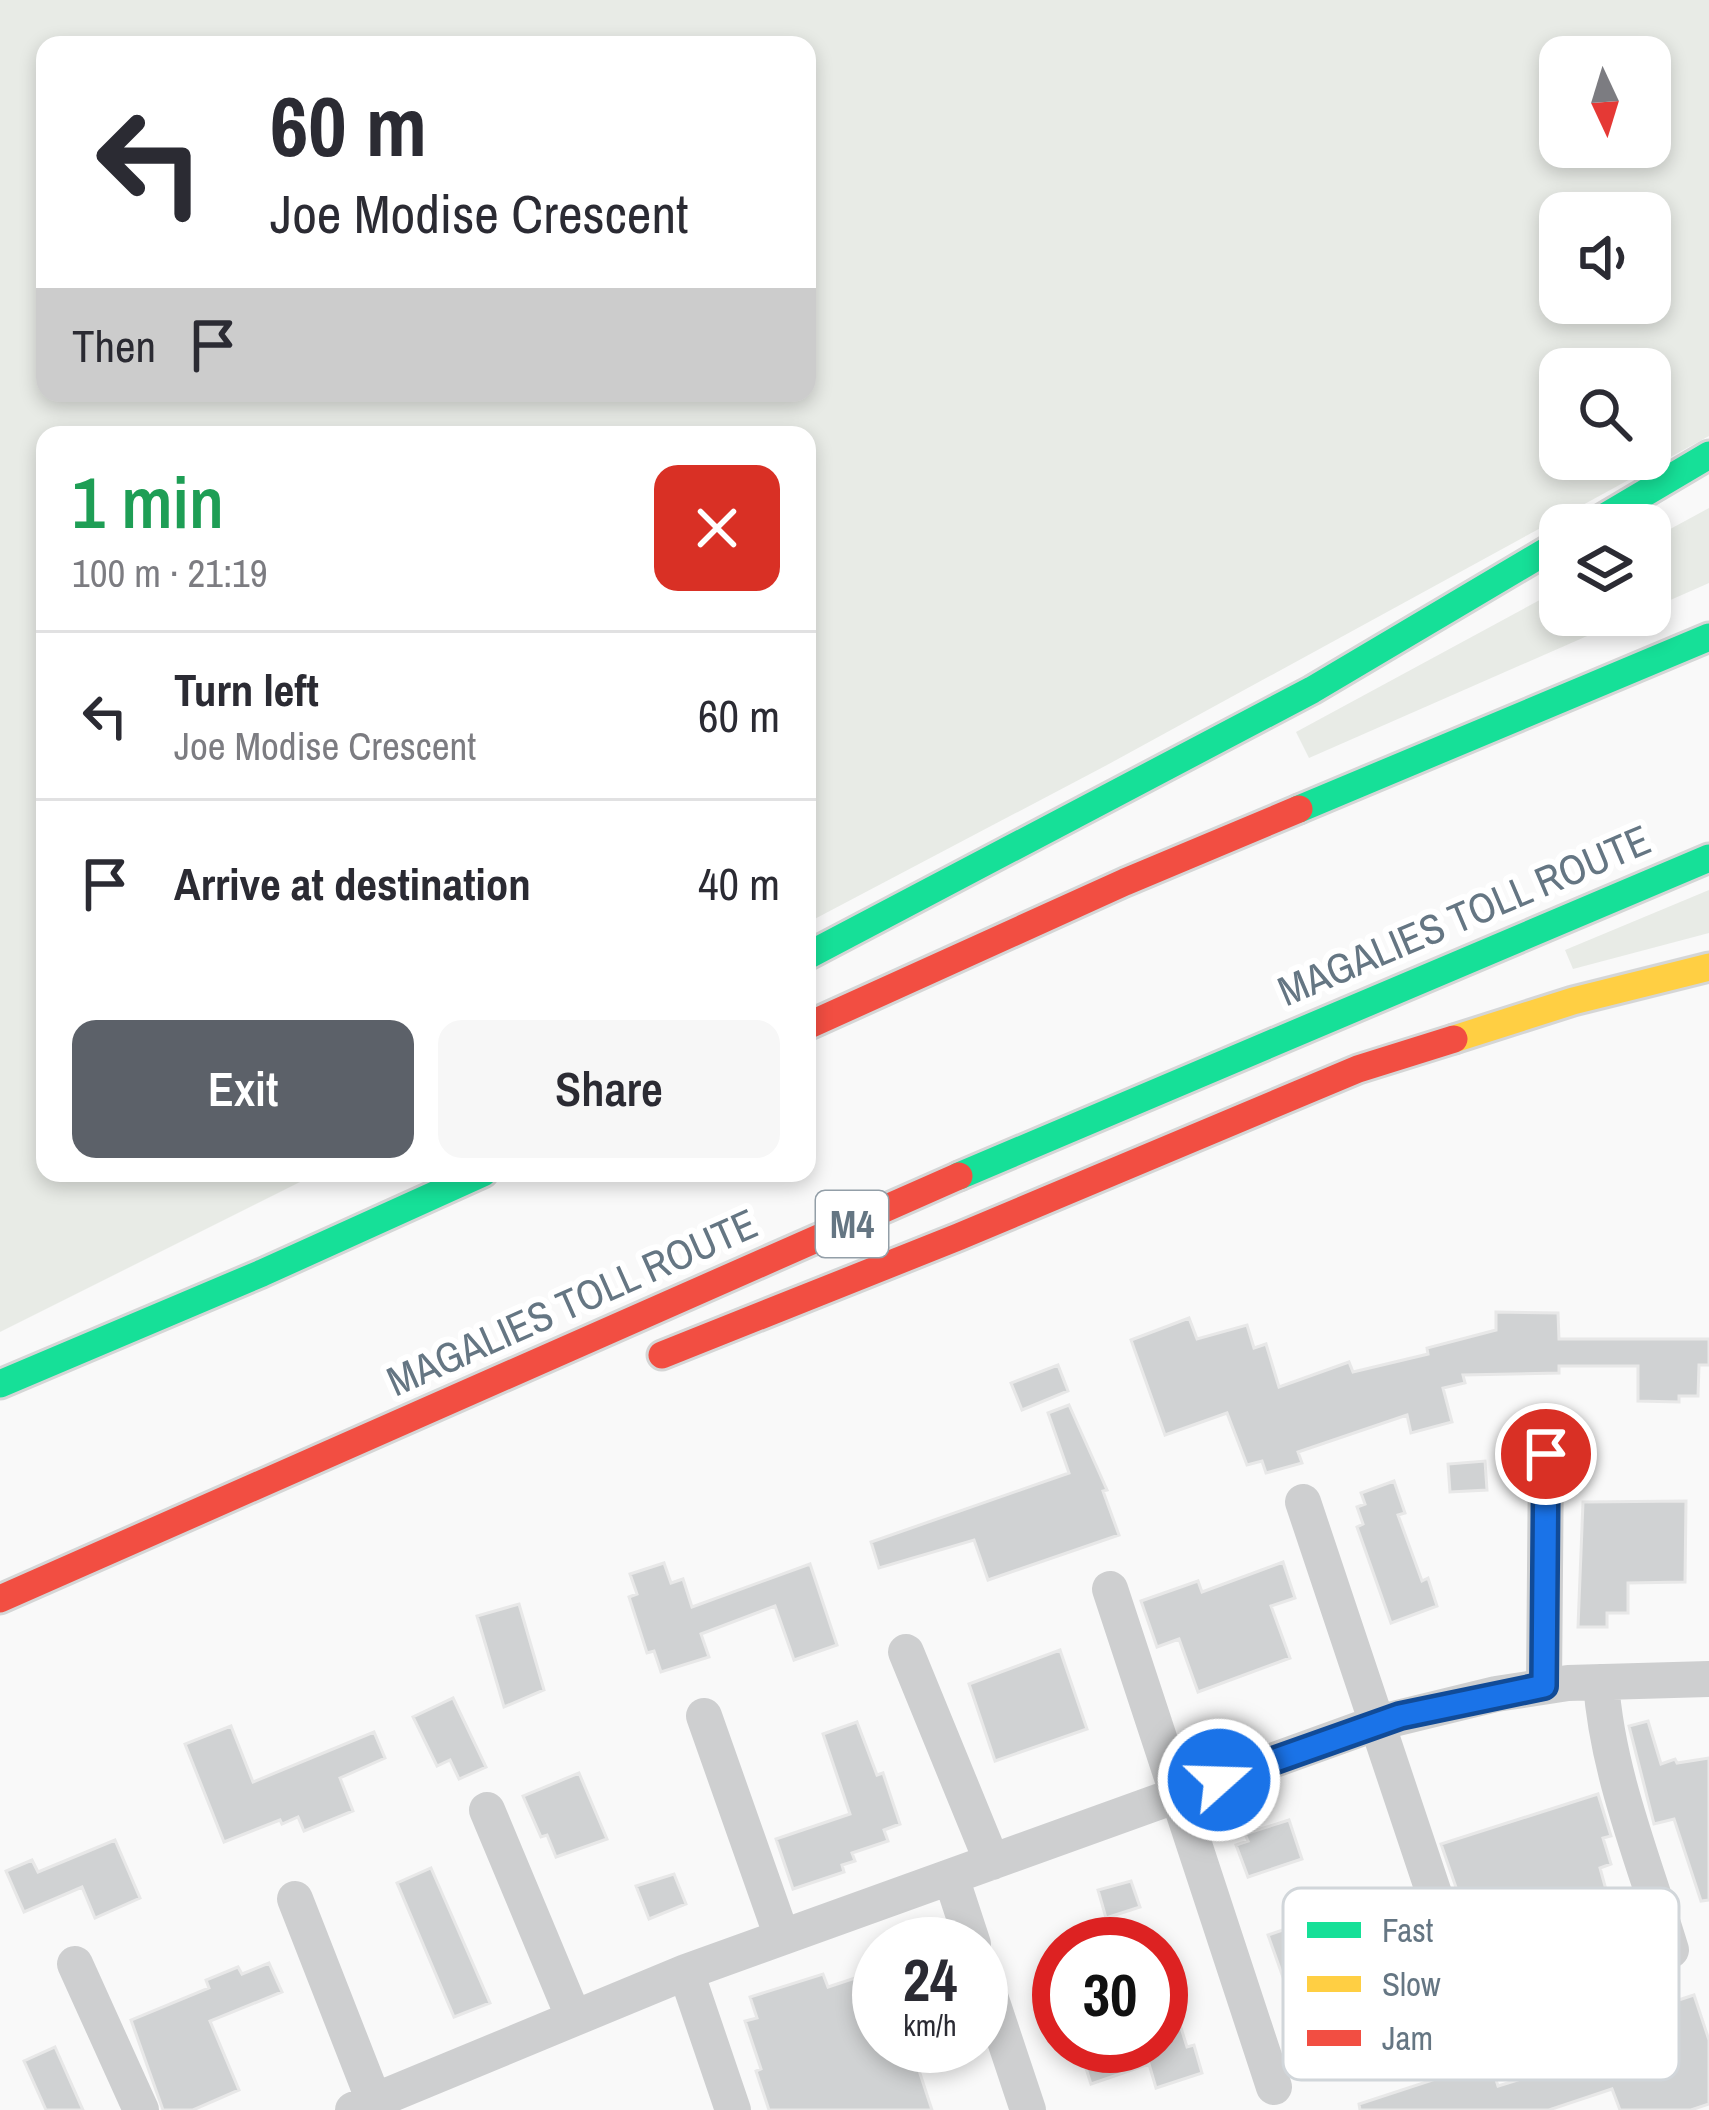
<!DOCTYPE html>
<meta charset="utf-8">
<style>
:root{--surface:#fff;--page:#f7f7f7;--text:#2b2b33;--muted:#7c7c81;--line:#e1e1e2;--accent:#5c6169}
body{margin:0;font-family:"Archivo Narrow",sans-serif;background:var(--page);color:var(--text);height:100vh;display:flex;flex-direction:column;font-size:45px;white-space:nowrap}
*{box-sizing:border-box;margin:0}
p{font-size:39px;color:var(--muted)}
.icon{flex:none;width:66px;height:66px;fill:none;stroke:currentColor;stroke-width:2;stroke-linecap:round;stroke-linejoin:round}
.map{position:relative;flex:1;overflow:hidden}
.panel{position:absolute;left:36px;top:426px;width:780px;height:756px;display:flex;flex-direction:column;background:var(--surface);border-radius:24px;box-shadow:0 6px 18px #0003}
.panel>*{flex:none}
.guide{position:absolute;left:36px;top:36px;width:780px;height:366px;border-radius:24px;box-shadow:0 6px 18px #0003;background:#fff;color:var(--text);overflow:hidden}
.needle{width:78px;rotate:176deg}
.fabs{position:absolute;left:1539px;top:36px;display:grid;gap:24px}
.fabs a{display:grid;place-items:center;width:132px;height:132px;border-radius:24px;background:var(--surface);box-shadow:0 6px 18px #0003;font-size:60px}
.speed{position:absolute;left:852px;top:1917px;display:flex;gap:24px;font-size:60px;font-weight:700;text-align:center}
.speed>*{display:grid;place-content:center;width:156px;height:156px;border-radius:50%;background:var(--surface);box-shadow:0 6px 18px #0003;line-height:1}
.speed small{font-size:30px;font-weight:400}
.speed .limit{border:18px solid #d22;background:#fff;color:#111}
.pin{position:absolute;display:grid;place-items:center;width:102px;height:102px;color:#fff;margin:-51px;border:6px solid #fff;border-radius:50%;box-shadow:0 3px 12px #0007}
.me{position:absolute;width:132px;margin:-66px;rotate:70deg;stroke-linejoin:round;filter:drop-shadow(0 0 9px #0008)}
.turn{display:flex;align-items:center;gap:42px;height:252px;padding:0 36px;font-size:54px}
.turn .icon{width:156px;height:156px;stroke-width:2.5}
.turn b{display:block;font-size:84px;line-height:102px}
.then{display:flex;align-items:center;height:114px;padding:0 36px;background:#0003;gap:24px;font-size:45px}
.round{display:grid;place-items:center;flex:none;width:126px;height:126px;border-radius:24px;background:var(--page)}
.head{display:flex;align-items:center;justify-content:space-between;height:204px;padding:0 36px}
h1{font-size:72px;font-weight:600;line-height:90px;color:#1e9e55}
.cta{display:flex;gap:24px;margin-top:auto;padding:24px 36px}
.cta a{flex:1;height:138px;border-radius:24px;background:var(--accent);color:#fff;font-size:48px;font-weight:600;line-height:138px;text-align:center}
.cta a+a{background:var(--page);color:var(--text)}
ul{padding:0;list-style:none}
li{display:flex;align-items:center;gap:36px;height:168px;padding:0 36px;border-top:3px solid var(--line)}
li div{flex:1}
li b{display:block;font-size:45px}
li em{font-style:normal}
.map>svg:first-child{display:block}
</style>
<div class="map">
<svg width="1709" height="2110" viewBox="0 0 1709 2110">
<rect width="100%" height="100%" fill="#f9f9f9"/>
<path fill="#e8ebe6" fill-rule="evenodd" d="M 0,0 L 1709,0 L 1709,436 L 1107,765 L 807,923 L 807,435 L 45,435 L 45,1173 L 318,1173 L 0,1332 ZM 45,45 L 807,45 L 807,393 L 45,393 ZM 1560,57 L 1650,57 L 1650,147 L 1560,147 ZM 1560,213 L 1650,213 L 1650,303 L 1560,303 ZM 1560,369 L 1650,369 L 1650,459 L 1560,459 Z
M 1709,508 L 1709,583 L 1650,609 L 1650,540 Z
M 1560,589 L 1560,615 L 1635,615 L 1309,758 L 1296,732 Z
M 1709,890 L 1709,933 L 1573,969 L 1565,950 Z"/>
<path fill="#d0d2d3" stroke="#e8e8e8" stroke-width="3" d="M 1496,1312 L 1558,1313 L 1559,1339 L 1709,1339 L 1709,1365 L 1699,1365 L 1698,1396 L 1679,1396 L 1679,1402 L 1638,1401 L 1638,1366 L 1559,1366 L 1559,1373 L 1463,1375 L 1465,1383 L 1443,1388 L 1452,1422 L 1411,1433 L 1407,1415 L 1298,1452 L 1302,1463 L 1266,1473 L 1262,1461 L 1247,1465 L 1227,1413 L 1165,1435 L 1131,1340 L 1189,1318 L 1197,1339 L 1247,1325 L 1254,1348 L 1266,1344 L 1279,1387 L 1349,1362 L 1353,1372 L 1428,1354 L 1427,1348 L 1496,1330 Z
M 1058,1365 L 1068,1391 L 1022,1410 L 1011,1383 Z
M 1069,1405 L 1107,1490 L 1103,1491 L 1119,1535 L 988,1580 L 974,1540 L 879,1568 L 871,1542 L 1069,1473 L 1048,1413 Z
M 1485,1461 L 1487,1490 L 1450,1492 L 1448,1464 Z
M 1394,1481 L 1405,1513 L 1398,1515 L 1422,1581 L 1428,1578 L 1437,1606 L 1391,1623 L 1357,1527 L 1363,1524 L 1357,1507 L 1365,1504 L 1361,1493 Z
M 1686,1501 L 1685,1582 L 1628,1583 L 1628,1613 L 1607,1613 L 1607,1627 L 1578,1627 L 1583,1502 Z
M 1283,1562 L 1295,1598 L 1271,1606 L 1290,1658 L 1198,1692 L 1179,1639 L 1157,1647 L 1141,1601 L 1198,1581 L 1202,1592 Z
M 664,1563 L 671,1583 L 683,1579 L 692,1607 L 810,1564 L 837,1645 L 794,1660 L 775,1606 L 701,1634 L 709,1657 L 661,1672 L 654,1651 L 647,1653 L 629,1597 L 637,1594 L 630,1574 Z
M 519,1604 L 544,1690 L 504,1707 L 477,1616 Z
M 1060,1650 L 1087,1729 L 995,1761 L 969,1684 Z
M 453,1698 L 486,1767 L 459,1779 L 450,1760 L 437,1766 L 413,1717 Z
M 1648,1721 L 1661,1764 L 1675,1759 L 1677,1763 L 1709,1758 L 1709,1900 L 1701,1901 L 1674,1819 L 1654,1824 L 1629,1726 Z
M 857,1722 L 877,1775 L 883,1773 L 900,1824 L 884,1830 L 888,1841 L 852,1853 L 855,1861 L 842,1865 L 844,1872 L 793,1889 L 776,1839 L 850,1814 L 823,1734 Z
M 231,1726 L 253,1782 L 374,1732 L 385,1758 L 340,1778 L 353,1811 L 304,1831 L 298,1817 L 282,1824 L 280,1820 L 224,1842 L 185,1744 Z
M 579,1773 L 607,1839 L 556,1857 L 547,1835 L 541,1837 L 523,1796 Z
M 1598,1794 L 1611,1836 L 1603,1838 L 1611,1864 L 1600,1868 L 1613,1915 L 1498,1951 L 1477,1893 L 1460,1899 L 1441,1844 Z
M 1289,1820 L 1302,1859 L 1248,1877 L 1236,1845 L 1248,1841 L 1245,1834 Z
M 115,1840 L 140,1898 L 95,1918 L 82,1887 L 24,1912 L 6,1871 L 32,1860 L 38,1872 Z
M 431,1868 L 490,2003 L 454,2017 L 397,1883 Z
M 674,1874 L 686,1904 L 649,1919 L 636,1886 Z
M 1131,1881 L 1140,1907 L 1106,1918 L 1098,1890 Z
M 1364,1902 L 1390,1979 L 1295,2011 L 1268,1935 Z
M 269,1963 L 282,1992 L 210,2021 L 239,2090 L 193,2110 L 163,2110 L 131,2020 L 209,1988 L 206,1980 L 238,1967 L 242,1974 Z
M 879,1970 L 879,2046 L 911,2046 L 932,2110 L 769,2110 L 756,2071 L 761,2069 L 745,2021 L 757,2018 L 750,1997 L 823,1974 L 828,1987 Z
M 1168,1986 L 1187,2047 L 1194,2045 L 1202,2073 L 1156,2088 L 1149,2064 L 1091,2084 L 1082,2056 L 1111,2046 L 1161,2046 L 1161,1987 Z
M 1694,1995 L 1709,2040 L 1709,2104 L 1691,2110 L 1620,2110 L 1612,2089 L 1549,2110 L 1360,2110 L 1359,2104 L 1472,2067 L 1493,2070 L 1498,2086 L 1595,2056 L 1589,2035 L 1659,2013 L 1657,2007 Z
M 55,2047 L 83,2110 L 46,2110 L 24,2061 Z"/>
<g fill="none" stroke-linecap="round" stroke-linejoin="round">
<g stroke="#d5d6d6" stroke-width="33">
<path id="fast" d="M 1591,525 L 1709,455
M 1299,809 L 1709,637
M 807,956 L 1312,690 L 1560,543
M 959,1176 L 1709,858
M 0,1384 L 262,1273 L 483,1173"/>
</g>
<g stroke="#d5d6d6" stroke-width="33">
<path id="slow" d="M 1454,1039 L 1573,1001 L 1709,967"/>
</g>
<g stroke="#d5d6d6" stroke-width="33">
<path id="jam" d="M 807,1026 L 1125,882 L 1299,809
M 662,1355 L 958,1237 L 1358,1069 L 1454,1039
M 0,1599 L 959,1176"/>
</g>
<path stroke="#cecfd0" stroke-width="36" d="M 1303,1502 L 1486,2049
M 1110,1589 L 1274,2087
M 906,1652 L 992,1862
M 1601,1682 C 1607,1773 1645,1864 1671,1950
M 1544,1686 L 1546,1454
M 704,1716 L 782,1937
M 487,1810 L 573,2016
M 951,1877 L 973,1944
M 295,1899 L 374,2101
M 75,1964 L 141,2110
M 981,1969 L 1028,2110
M 686,1972 L 733,2110
M 353,2110 L 686,1972 L 1377,1723 L 1496,1694 L 1568,1683 L 1709,1679"/>
<use href="#fast" stroke="#16e098" stroke-width="27"/>
<use href="#slow" stroke="#ffcf43" stroke-width="27"/>
<use href="#jam" stroke="#f24e42" stroke-width="27"/>
</g>
<g fill="none" stroke-linecap="round" stroke-linejoin="round">
<g stroke="#114b97" stroke-width="30">
<path id="route" d="M 1219,1780 L 1400,1716 L 1544,1686 L 1546,1454"/>
</g>
<use href="#route" stroke="#1a73e8" stroke-width="21"/>
</g>
<g text-anchor="middle" dominant-baseline="central" stroke-width="12" stroke-linejoin="round" paint-order="stroke">
<rect fill="#fff" stroke="#939fa8" stroke-width="3" x="816" y="1191" width="72" height="66" rx="9"/>
<g font-size="39" font-weight="bold" fill="#657683">
<text x="852" y="1224">M4</text>
</g>
<g font-size="42" fill="#657683" stroke="#fff">
<text transform="translate(1464 915) rotate(-23)">MAGALIES TOLL ROUTE</text>
<text transform="translate(572 1302) rotate(-24)">MAGALIES TOLL ROUTE</text>
</g>
</g>
<rect x="1283" y="1888" width="396" height="192" rx="18" fill="#fff" stroke="#d1d6da" stroke-width="3"/>
<rect x="1307" y="1922" width="54" height="16" fill="#16e098"/>
<rect x="1307" y="1976" width="54" height="16" fill="#ffcf43"/>
<rect x="1307" y="2030" width="54" height="16" fill="#f24e42"/>
<g font-size="33" fill="#657683">
<text x="1382" y="1942">Fast</text>
<text x="1382" y="1996">Slow</text>
<text x="1382" y="2050">Jam</text>
</g>
</svg>
<div class="fabs">
<a><svg class="needle" viewBox="-14 -14 28 28"><path d="M0-13l5 13h-10z" fill="#e53935"/><path d="M0 13l5-13h-10z" fill="#7c7c81"/></svg></a>
<a><svg class="icon" aria-label="sound" viewBox="0 0 24 24"><path d="M4 9h4l5-4v14l-5-4H4zM17 9q2 3 0 6"/></svg></a>
<a><svg class="icon" aria-label="search" viewBox="0 0 24 24"><circle cx="10" cy="10" r="6"/><path d="M15 15l6 6"/></svg></a>
<a><svg class="icon" aria-label="layers" viewBox="0 0 24 24"><path d="M12 4l9 5-9 5-9-5zM3 14l9 5 9-5"/></svg></a>
</div>
<div class="speed"><div>24<small>km/h</small></div><div class="limit">30</div></div>
<div class="pin" style="left:1546px;top:1454px;background:#d93025"><svg class="icon" aria-label="arrive" viewBox="0 0 24 24"><path d="M6 21V4h12l-3 4 3 4H6"/></svg></div>
<svg class="me" style="left:1219px;top:1780px" viewBox="-20 -20 40 40"><circle r="17" fill="#1a73e8" stroke="#fff" stroke-width="3"/><path d="M0-11L8 9 0 5-8 9z" fill="#fff"/></svg>
<div class="guide">
<div class="turn"><svg class="icon" aria-label="left" viewBox="0 0 24 24"><path d="M17 20v-9H6M10 6l-5 5 5 5"/></svg><div><b>60 m</b>Joe Modise Crescent</div></div>
<div class="then">Then<svg class="icon" aria-label="arrive" viewBox="0 0 24 24"><path d="M6 21V4h12l-3 4 3 4H6"/></svg></div>
</div>
<section class="panel">
<div class="head"><div><h1>1 min</h1><p>100 m · 21:19</p></div><a class="round" style="background:#d93025;color:#fff"><svg class="icon" aria-label="close" viewBox="0 0 24 24"><path d="M6 6l12 12M18 6L6 18"/></svg></a></div>
<ul>
<li><svg class="icon" aria-label="left" viewBox="0 0 24 24"><path d="M17 20v-9H6M10 6l-5 5 5 5"/></svg><div><b>Turn left</b><p>Joe Modise Crescent</p></div><em>60 m</em></li>
<li><svg class="icon" aria-label="arrive" viewBox="0 0 24 24"><path d="M6 21V4h12l-3 4 3 4H6"/></svg><div><b>Arrive at destination</b></div><em>40 m</em></li>
</ul>
<div class="cta"><a>Exit</a><a>Share</a></div>
</section>
</div>
